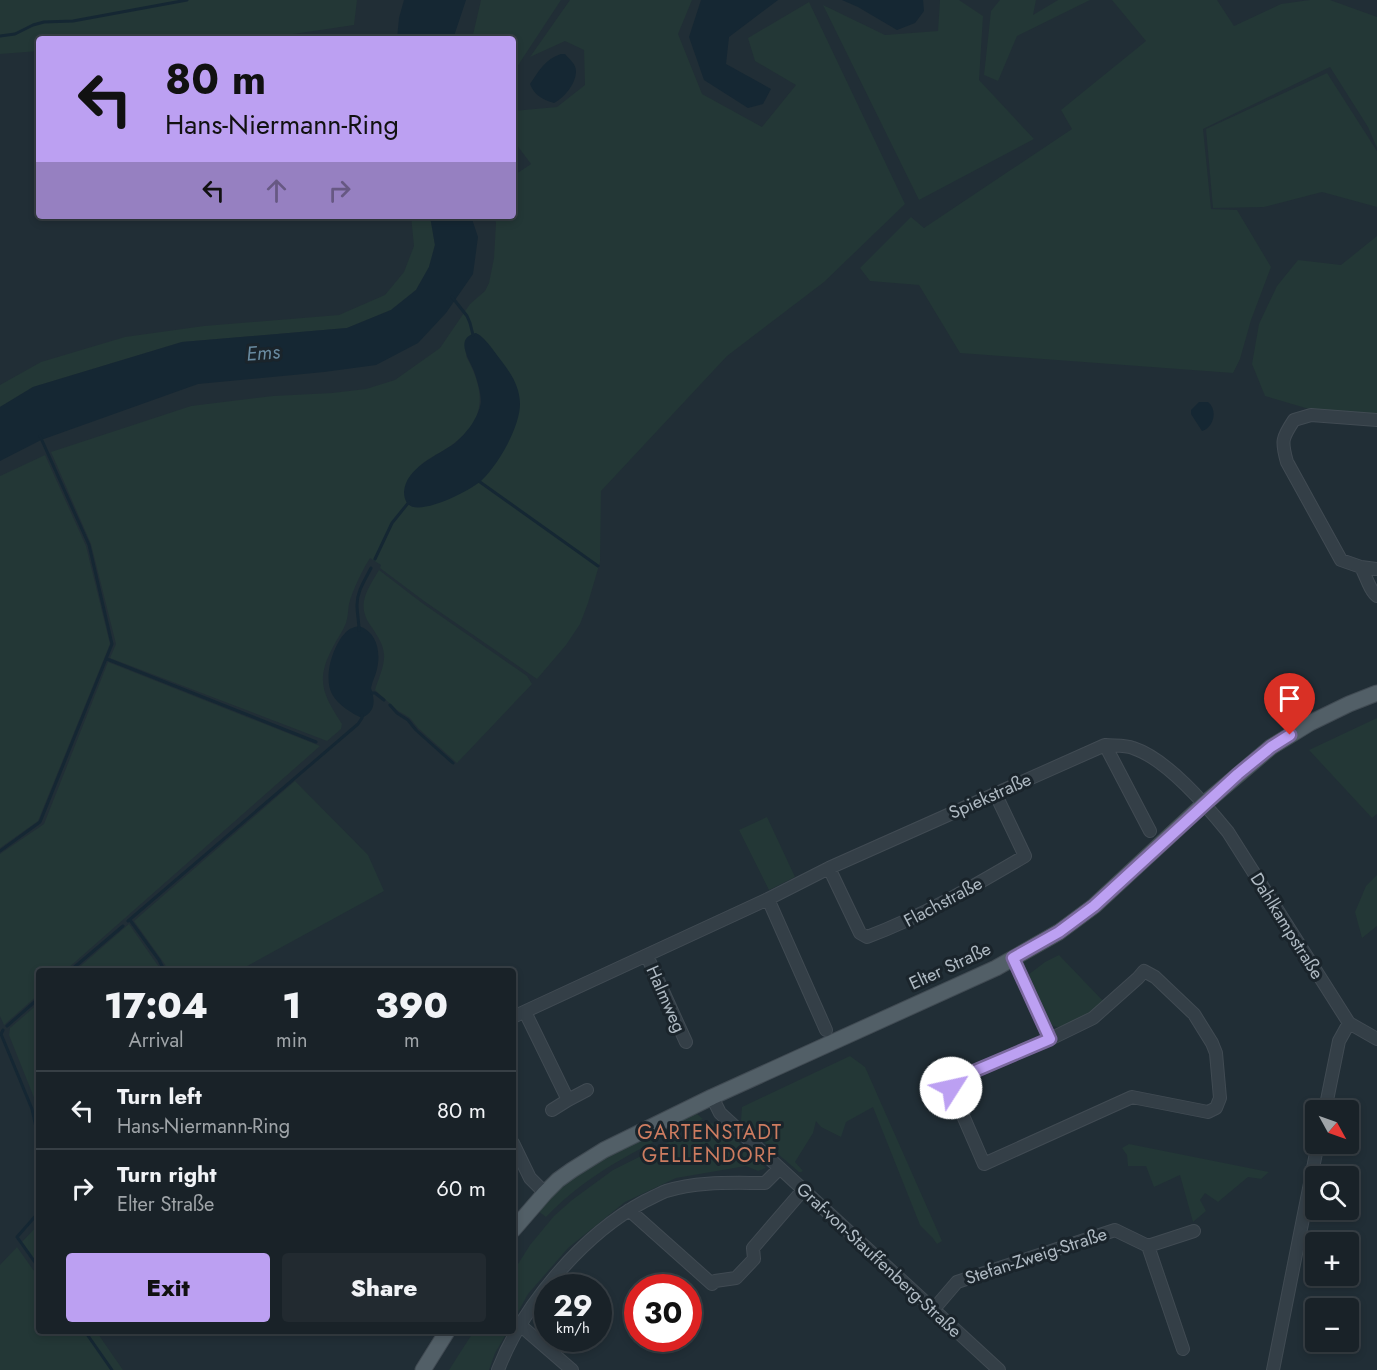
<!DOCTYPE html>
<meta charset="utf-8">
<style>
:root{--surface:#192228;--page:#222a30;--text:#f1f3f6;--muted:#9fa4a8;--line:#373f45;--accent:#bca0f2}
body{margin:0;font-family:Jost,sans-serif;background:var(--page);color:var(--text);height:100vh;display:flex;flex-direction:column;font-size:22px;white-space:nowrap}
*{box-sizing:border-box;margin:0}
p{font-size:20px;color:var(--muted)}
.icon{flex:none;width:33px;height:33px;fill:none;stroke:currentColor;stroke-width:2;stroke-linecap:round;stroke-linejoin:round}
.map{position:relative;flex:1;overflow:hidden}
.side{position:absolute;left:36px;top:968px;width:480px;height:366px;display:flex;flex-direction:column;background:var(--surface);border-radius:6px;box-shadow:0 3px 9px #0003,0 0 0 2px var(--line)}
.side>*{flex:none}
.guide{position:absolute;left:36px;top:36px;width:480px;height:183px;border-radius:6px;box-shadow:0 3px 9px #0003,0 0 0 2px var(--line);background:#bca0f2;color:#111;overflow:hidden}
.needle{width:39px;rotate:130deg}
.fabs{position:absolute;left:1305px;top:1100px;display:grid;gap:12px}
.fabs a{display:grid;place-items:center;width:54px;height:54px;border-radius:6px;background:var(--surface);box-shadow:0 3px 9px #0003,0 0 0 2px var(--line);font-size:30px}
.speed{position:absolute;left:534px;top:1274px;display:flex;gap:12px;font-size:30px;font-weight:700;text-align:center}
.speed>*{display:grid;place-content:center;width:78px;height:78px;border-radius:50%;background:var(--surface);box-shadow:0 3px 9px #0003,0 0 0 2px var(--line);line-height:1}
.speed small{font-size:15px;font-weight:400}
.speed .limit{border:9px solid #d22;background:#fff;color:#111}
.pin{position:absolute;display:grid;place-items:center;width:51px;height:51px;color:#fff;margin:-62px -26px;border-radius:50% 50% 50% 0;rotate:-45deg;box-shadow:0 0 6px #0007}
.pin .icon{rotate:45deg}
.me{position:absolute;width:66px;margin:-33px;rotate:55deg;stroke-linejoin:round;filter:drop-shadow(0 0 4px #0008)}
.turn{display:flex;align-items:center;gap:21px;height:126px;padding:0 30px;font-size:27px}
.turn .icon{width:78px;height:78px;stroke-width:2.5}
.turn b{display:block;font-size:42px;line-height:51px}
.lanes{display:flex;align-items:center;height:57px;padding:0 30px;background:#0003;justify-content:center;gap:30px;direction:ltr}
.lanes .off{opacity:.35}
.eta{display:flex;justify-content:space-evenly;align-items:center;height:102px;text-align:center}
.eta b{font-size:36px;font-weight:800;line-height:42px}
.action{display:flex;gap:12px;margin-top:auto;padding:12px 30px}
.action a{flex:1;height:69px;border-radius:6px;background:var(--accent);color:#111;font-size:24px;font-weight:800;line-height:69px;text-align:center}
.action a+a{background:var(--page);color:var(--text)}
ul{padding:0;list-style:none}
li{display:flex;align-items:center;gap:18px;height:78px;padding:0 30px;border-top:2px solid var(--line)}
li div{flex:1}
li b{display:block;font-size:22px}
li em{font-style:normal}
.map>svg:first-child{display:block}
</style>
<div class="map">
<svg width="1377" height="1370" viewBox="0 0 1377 1370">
<rect width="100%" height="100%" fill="#212e36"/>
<path fill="#233736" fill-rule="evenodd" d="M 0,0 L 357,0 L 354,25 L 260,39 L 39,39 L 39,51 L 0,54 Z
M 481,0 L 561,0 L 513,73 L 513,39 L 472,39 Z
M 570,0 L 692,0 L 678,34 L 702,94 L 762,127 L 796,85 L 755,61 L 748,38 L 809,2 L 905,204 L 824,282 L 727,356 L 601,491 L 600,562 L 588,603 L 580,624 L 566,645 L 537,679 L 424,601 L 380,568 L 381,565 L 370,558 C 362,571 353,589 349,604 C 348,610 348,617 346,623 C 343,631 337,639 333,647 C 315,680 323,695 342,724 L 341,729 L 327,741 L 110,658 L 116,644 L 91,544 L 51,452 L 191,406 L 273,396 L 332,393 L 366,389 L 395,380 L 440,348 L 470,304 L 485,291 L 489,283 L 494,258 L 496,223 L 494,216 L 513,216 L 513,187 L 516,182 L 516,174 L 531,164 L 513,140 L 513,111 L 557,107 L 585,85 L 584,50 L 565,41 L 530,57 ZM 478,334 L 483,338 L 514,380 L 407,504 C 409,496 415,473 418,468 C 422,462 439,453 446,449 C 485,423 488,396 466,356 Z
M 940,0 L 959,0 L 983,16 L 979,80 L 1034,139 L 919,200 L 823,5 L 885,35 L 938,31 Z
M 1000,0 L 1036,0 L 1033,15 L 1058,0 L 1090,0 L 1017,36 L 998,81 L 984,75 L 991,11 Z
M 1112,0 L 1217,0 L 1234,26 L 1281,4 L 1310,0 L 1330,0 L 1377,17 L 1377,148 L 1368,127 L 1330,67 L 1203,129 L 1211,209 L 1237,210 L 1271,267 L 1251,320 L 1240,359 L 1233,373 L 960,353 L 919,285 L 870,281 L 860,268 L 911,217 L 924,228 L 1072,129 L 1061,110 L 1146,41 Z
M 1327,73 L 1377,151 L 1377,207 L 1322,192 L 1264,207 L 1213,208 L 1206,129 Z
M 411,216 L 430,216 L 435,245 L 429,267 L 416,290 L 391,310 L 347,328 L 182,342 L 33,387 L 0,407 L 0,385 L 41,362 L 125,337 L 204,326 L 339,315 L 385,295 L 404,272 L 414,246 Z
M 1377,236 L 1377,415 L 1309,409 L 1265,396 L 1252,364 L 1259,324 L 1277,286 L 1298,260 L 1341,265 Z
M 45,455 L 86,546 L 110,644 L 38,821 L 0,848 L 0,476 Z
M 379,570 L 422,603 L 527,676 L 532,684 L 457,763 L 418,728 L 410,718 L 397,710 L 375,690 C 378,679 385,666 384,654 C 383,644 378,637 373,629 C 355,606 366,592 379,570 Z
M 108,662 L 320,746 L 66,970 L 39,970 L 39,994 L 4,1025 L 0,1016 L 0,854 L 44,824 Z
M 1377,718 L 1377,814 L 1372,818 L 1309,750 Z
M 295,781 L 368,855 L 384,891 L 240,970 L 168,970 L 164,963 L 134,921 Z
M 767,817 L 795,877 L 769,890 L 739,830 Z
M 1377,875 L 1377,926 L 1362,938 L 1355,912 L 1366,886 Z
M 129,924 L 161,970 L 76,970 Z
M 1059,955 L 1104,1002 L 1087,1016 L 1062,1028 L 1053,1026 L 1049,1021 L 1028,975 L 1045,962 Z
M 39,1003 L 39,1110 L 9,1035 L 10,1028 Z
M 850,1056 L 865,1067 L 942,1241 L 937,1244 L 932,1237 L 920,1225 L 873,1107 L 846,1122 L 841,1137 L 821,1127 L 816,1121 L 813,1133 L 795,1162 L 803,1171 L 801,1172 L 799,1172 L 743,1124 L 741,1120 L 742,1107 Z
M 697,1114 L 703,1119 C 646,1145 591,1170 546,1217 L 538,1211 L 553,1195 L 568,1182 L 597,1161 L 691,1115 Z
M 707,1123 L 719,1124 L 766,1168 L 758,1171 L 746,1166 L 676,1178 L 625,1202 L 568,1248 L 528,1294 L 513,1321 L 513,1272 L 530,1245 L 554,1216 L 572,1200 L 613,1170 Z
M 1129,1144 L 1269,1172 L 1261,1179 L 1248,1177 L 1218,1202 L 1205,1193 L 1200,1200 L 1206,1211 L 1193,1222 L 1180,1175 L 1154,1187 L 1146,1166 L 1128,1166 L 1127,1155 L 1122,1148 Z
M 39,1224 L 39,1265 L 22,1242 Z
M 17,1247 L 39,1278 L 39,1330 L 96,1331 L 123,1370 L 0,1370 L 0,1265 Z
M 474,1331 L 508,1331 L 495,1353 L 489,1370 L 449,1370 Z"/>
<path fill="#152733" d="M 404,0 L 466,0 L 453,39 L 397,39 L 399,18 Z
M 701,0 L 778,0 L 729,37 L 726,64 L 771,89 L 763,104 L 748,108 L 704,80 L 689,37 Z
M 842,0 L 923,0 L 924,11 L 915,23 L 897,30 L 858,7 Z
M 561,54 L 565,54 C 569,59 576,64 576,71 C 576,84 564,98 554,103 C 543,100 534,95 530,84 C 539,71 545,59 561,54 Z
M 430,216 L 471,216 L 478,237 L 473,274 L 446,313 L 418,343 L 376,365 L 324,372 L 198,384 L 41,440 L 0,461 L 0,407 L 33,387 L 182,342 L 347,328 L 391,310 L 416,290 L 429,267 L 435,245 Z
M 476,333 C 487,339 495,353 503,363 C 512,375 520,388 520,404 C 520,427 498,465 482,480 C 472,490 419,517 408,504 C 405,501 404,496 404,492 C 406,467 437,456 455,443 C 460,439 466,432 470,427 C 475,420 480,410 481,402 C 481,392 477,380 474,371 C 469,359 454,338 476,333 Z
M 1199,402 L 1208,402 C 1218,410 1214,427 1202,431 L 1191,414 L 1191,410 Z
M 359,626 C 377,632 381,652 377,669 C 376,675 372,681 371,688 C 375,701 376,711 362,718 C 351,713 338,705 332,694 C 323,677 333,645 346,632 C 350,628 355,627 359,626 Z"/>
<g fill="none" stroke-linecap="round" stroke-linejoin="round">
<path stroke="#152733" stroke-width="3" d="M 0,36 L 15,34 L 33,25 L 44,22 L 73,21 L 187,0
M 452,297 L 467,316 L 470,323 L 473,335
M 480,482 L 598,566
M 375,559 L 392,523 L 409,502
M 359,630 C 359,622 357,613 357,605 C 357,591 365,580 371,568
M 107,659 L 316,742
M 372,693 L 375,693 L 384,700
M 390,705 L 397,713 L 408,720 L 416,730 L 453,763
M 0,851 L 40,822 L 112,644 L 89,545 L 40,436
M 130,920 L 159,960 L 164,970
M 128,921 L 358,724 L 362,718 L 362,715
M 71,970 L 123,926
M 7,1026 L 39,998
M 3,1030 L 1,1034 L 32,1109 L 39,1141
M 39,1212 L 17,1237 L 39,1268
M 84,1330 L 112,1370"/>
<g stroke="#414b53" stroke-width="14">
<path id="minor" d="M 1377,420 L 1311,415 L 1294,420 C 1282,438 1281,441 1287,462 L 1341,560 L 1361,567 L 1377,569
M 1361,567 C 1366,576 1370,591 1377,596
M 1105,745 L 1150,831
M 829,868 L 860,933 L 867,937 C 923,916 974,886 1025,856 L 995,793
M 768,899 L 826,1030
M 647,956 L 686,1042
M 1013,958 L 1050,1039
M 1144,971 L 1155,977 L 1194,1014 L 1212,1043 L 1216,1053 L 1220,1098 L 1216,1108 L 1208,1112 L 1132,1097 L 984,1164 L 951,1088 L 956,1079 L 1050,1039 L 1093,1018 L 1138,978 Z
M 525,1012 L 568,1100 L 587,1090
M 513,1017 L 768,899 L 829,868 L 1105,745 C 1114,746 1125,745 1133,748 C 1167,759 1206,805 1228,832 L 1349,1023 L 1377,1039
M 712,1097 L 720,1113 L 999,1370
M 552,1110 L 568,1100
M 1325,1110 L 1339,1041 L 1349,1023
M 513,1143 L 530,1178 L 545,1193
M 629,1210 L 712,1284 L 715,1281 L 736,1278 L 754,1259 L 753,1248 L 803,1190
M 1148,1246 L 1194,1231
M 933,1310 L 957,1282 L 1115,1230 L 1148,1246 L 1183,1349
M 520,1325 L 572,1370
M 498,1370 C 523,1305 583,1234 645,1201 C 652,1198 658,1194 666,1191 C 698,1181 731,1183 765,1183 L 779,1169
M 1273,1370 L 1318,1143"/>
</g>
<g stroke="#414b53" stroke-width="17">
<path id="major" d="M 513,1230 L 545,1193 L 558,1180 L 572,1170 L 604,1150 L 712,1097 L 996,968 L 1059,932 L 1094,906 L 1204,804 L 1271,747 L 1310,723 L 1349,704 L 1377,693
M 423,1370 L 448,1330"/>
</g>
<use href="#minor" stroke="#343f47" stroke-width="12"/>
<use href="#major" stroke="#525f67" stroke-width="15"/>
</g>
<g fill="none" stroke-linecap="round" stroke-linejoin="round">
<g stroke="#7a689d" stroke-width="15">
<path id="route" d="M 951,1088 L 956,1079 L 1050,1039 L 1013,958 L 1059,932 L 1094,906 L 1238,774 L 1271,747 L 1290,735"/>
</g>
<use href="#route" stroke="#bca0f2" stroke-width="10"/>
</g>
<g text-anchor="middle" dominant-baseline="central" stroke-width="6" stroke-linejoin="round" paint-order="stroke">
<g font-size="18" fill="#afbac3" stroke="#1a242b">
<text transform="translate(990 796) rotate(-24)">Spiekstraße</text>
<text transform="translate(943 902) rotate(-28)">Flachstraße</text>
<text transform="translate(1287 926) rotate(58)">Dahlkampstraße</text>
<text transform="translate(950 966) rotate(-25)">Elter Straße</text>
<text transform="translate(666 999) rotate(66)">Halmweg</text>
<text transform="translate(1036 1256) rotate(-18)">Stefan-Zweig-Straße</text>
<text transform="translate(879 1260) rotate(43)">Graf-von-Stauffenberg-Straße</text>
</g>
<g font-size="20" font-style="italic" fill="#698ba1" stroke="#1a242b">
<text transform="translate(263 353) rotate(-4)">Ems</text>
</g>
<g font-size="20" letter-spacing="1.5" fill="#cd7c60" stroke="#1a242b">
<text x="710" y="1132">GARTENSTADT<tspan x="710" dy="23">GELLENDORF</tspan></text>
</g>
</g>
</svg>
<div class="fabs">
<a><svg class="needle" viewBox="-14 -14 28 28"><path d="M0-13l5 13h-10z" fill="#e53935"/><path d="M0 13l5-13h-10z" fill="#9fa4a8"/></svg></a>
<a><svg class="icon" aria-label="search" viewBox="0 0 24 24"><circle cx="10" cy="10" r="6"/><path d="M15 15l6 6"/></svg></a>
<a>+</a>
<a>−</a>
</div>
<div class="speed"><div>29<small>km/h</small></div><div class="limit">30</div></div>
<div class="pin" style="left:1290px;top:735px;background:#d93025"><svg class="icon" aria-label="arrive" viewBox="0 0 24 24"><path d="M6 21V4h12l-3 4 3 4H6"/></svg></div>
<svg class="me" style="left:951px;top:1088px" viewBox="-20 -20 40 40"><circle r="19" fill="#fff"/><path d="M0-13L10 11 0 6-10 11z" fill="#bca0f2"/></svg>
<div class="guide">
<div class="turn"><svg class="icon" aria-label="left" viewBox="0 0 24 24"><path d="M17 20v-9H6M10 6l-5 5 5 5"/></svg><div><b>80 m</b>Hans-Niermann-Ring</div></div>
<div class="lanes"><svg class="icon" aria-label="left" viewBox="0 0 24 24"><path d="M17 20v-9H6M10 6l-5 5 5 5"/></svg><svg class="icon off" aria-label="ahead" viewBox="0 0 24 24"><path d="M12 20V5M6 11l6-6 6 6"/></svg><svg class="icon off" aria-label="right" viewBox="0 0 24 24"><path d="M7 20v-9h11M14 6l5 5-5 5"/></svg></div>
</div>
<section class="side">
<div class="eta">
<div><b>17:04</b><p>Arrival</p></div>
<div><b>1</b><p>min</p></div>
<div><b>390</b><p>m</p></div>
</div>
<ul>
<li><svg class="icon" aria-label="left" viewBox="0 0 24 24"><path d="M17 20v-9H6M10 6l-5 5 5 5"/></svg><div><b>Turn left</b><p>Hans-Niermann-Ring</p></div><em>80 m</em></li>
<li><svg class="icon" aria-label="right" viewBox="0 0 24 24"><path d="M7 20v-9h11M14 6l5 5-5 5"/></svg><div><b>Turn right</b><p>Elter Straße</p></div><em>60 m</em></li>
</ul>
<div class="action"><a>Exit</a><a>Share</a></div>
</section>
</div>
